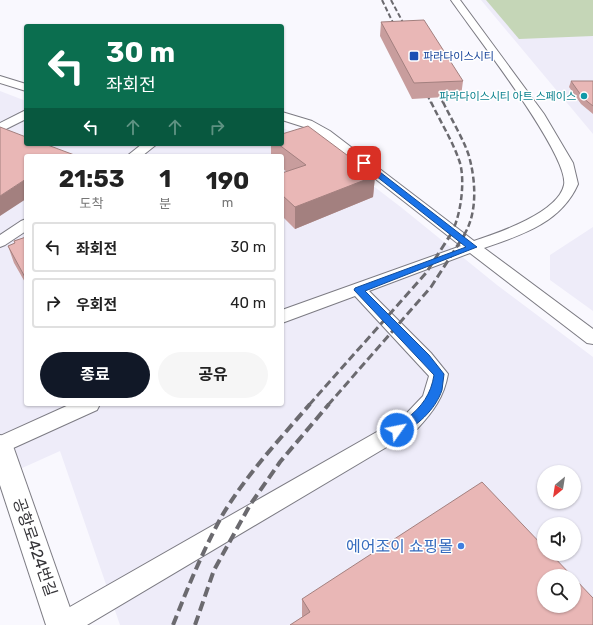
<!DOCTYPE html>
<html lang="ko">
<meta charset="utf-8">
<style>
:root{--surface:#fff;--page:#f6f6f6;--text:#222;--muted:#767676;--line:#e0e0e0;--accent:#111827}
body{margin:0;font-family:Rubik,"Noto Sans KR",sans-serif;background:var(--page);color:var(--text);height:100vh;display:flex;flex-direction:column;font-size:15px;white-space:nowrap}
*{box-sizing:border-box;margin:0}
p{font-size:13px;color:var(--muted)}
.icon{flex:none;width:22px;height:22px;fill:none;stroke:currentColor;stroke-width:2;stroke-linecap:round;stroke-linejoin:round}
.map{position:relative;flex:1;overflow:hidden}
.drawer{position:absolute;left:24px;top:154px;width:260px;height:252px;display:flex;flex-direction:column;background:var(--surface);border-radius:4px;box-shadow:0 1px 3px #0004}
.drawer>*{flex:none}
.hud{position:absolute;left:24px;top:24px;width:260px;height:122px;border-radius:4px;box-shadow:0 1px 3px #0004;background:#0b6e4f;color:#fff;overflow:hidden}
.needle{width:26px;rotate:210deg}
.tools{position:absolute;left:537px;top:465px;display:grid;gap:8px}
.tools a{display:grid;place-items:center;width:44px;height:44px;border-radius:50%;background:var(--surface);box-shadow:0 1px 3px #0004;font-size:20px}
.pin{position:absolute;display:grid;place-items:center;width:34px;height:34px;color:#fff;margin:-17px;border-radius:8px;box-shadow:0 2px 6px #0006}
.me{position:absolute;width:44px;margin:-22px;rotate:57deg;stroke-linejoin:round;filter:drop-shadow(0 0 3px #0008)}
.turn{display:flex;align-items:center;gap:14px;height:84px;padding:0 16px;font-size:18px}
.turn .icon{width:52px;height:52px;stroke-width:2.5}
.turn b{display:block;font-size:28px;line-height:34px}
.lanes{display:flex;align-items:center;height:38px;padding:0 16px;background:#0003;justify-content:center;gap:20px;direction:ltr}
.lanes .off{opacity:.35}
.eta{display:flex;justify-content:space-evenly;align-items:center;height:68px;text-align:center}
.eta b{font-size:24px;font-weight:700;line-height:28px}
.primary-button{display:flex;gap:8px;margin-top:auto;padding:8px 16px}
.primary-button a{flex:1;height:46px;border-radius:24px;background:var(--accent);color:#fff;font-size:16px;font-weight:700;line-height:46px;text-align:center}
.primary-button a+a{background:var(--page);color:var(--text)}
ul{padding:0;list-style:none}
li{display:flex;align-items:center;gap:12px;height:50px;margin:0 8px 6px;padding:0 8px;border:2px solid var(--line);border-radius:4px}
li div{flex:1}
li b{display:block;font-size:15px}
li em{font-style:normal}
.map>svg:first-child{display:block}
</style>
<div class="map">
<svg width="593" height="625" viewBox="0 0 593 625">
<rect width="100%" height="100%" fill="#f9f8fe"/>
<path fill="#eeecf9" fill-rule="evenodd" d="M 481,0 L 593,0 L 593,134 Z
M 0,91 L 26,101 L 26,144 L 282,144 L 282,128 L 312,139 L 402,208 L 497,285 L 593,357 L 593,625 L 120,625 L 60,451 L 0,478 ZM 26,156 L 282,156 L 282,404 L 26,404 ZM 544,472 L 574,472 L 574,502 L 544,502 ZM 544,524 L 574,524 L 574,554 L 544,554 ZM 544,576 L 574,576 L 574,606 L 544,606 Z
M 593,227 L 593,311 L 550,280 L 550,255 Z"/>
<path fill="#c5d6b7" d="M 486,0 L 593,0 L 593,36 L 519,39 Z"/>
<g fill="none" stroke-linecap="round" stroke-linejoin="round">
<g stroke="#7c7b83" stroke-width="2">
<path id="minor" d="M 451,0 L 460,0 L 544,114 L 573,163 L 578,184 C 561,223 521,235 484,248 L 593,329 L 593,344 L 587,343 L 470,253 L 369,291 L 431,353 L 448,374 C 444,397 433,412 417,429 L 87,625 L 50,625 L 54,616 L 403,417 L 423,396 L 429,376 L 355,296 L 282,323 L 282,310 L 461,246 L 322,137 L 304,127 L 282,120 L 282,112 L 312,121 L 330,131 L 474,241 C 498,233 558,213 564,185 C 570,156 471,29 451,0 Z
M 0,76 L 26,84 L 26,91 L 0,83 Z
M 26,110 L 26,119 L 0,132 L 0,123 Z
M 142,144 L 157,144 L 142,156 L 127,156 Z
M 26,219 L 26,231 L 5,245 L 0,247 L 0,235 L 21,221 Z
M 71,404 L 100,404 L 97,410 L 0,454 L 0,436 Z"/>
</g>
<g stroke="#7c7b83" stroke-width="2">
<path id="tertiary" d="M 0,435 L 9,438 L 13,446 L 76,625 L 46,625 L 0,485 Z"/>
</g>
<use href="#minor" fill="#fff" fill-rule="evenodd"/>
<use href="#tertiary" fill="#fff" fill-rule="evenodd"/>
<path stroke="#6b6a6f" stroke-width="2" stroke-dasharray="5 2.5" stroke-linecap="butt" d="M 382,0 L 397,31
M 391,0 L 407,30
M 436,87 L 443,103
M 424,88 L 431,103"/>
<path stroke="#6b6a6f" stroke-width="2.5" stroke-dasharray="6 3" stroke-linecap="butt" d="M 431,102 C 440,121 452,140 459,160 C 466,178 461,219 450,235
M 443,102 C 450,117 467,145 470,160 C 476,184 477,214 464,235"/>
<path stroke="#6b6a6f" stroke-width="3" stroke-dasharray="8 4" stroke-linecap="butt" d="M 309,405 L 426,273 L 451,234
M 328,405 L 431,287 L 465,234"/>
<path stroke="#6b6a6f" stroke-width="4" stroke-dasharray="10 5" stroke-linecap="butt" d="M 173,625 C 188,587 203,550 223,514 C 247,474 280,439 310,404
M 195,625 L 214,570 L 250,505 L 280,462 L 329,404"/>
</g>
<path fill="#c89d9d" d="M 381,22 L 463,81 L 461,96 L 412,99 L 380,36 Z
M 571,81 L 593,81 L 593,114 L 581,104 L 569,87 Z
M 271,144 L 282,144 L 375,176 L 373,197 L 295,229 L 282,216 L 282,173 L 287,172 L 282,168 L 282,156 L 271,156 Z
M 26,237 L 26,284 L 14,263 L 8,246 L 15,243 L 14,241 Z
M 593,598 L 302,618 L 302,599 Z"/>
<path fill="#a3807f" d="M 375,176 L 373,197 L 295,229 L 295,207 Z
M 26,179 L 26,199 L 0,216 L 0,196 Z"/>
<path fill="#e9b7b6" stroke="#a3807f" d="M 424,20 L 463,81 L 414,83 L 381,22 Z
M 571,81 L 593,81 L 593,106 L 583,98 Z
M 308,126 L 375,176 L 295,207 L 282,195 L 282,173 L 306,165 L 278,144 L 282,144 L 282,134 Z
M 0,127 L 26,137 L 26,144 L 45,144 L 77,156 L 26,156 L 26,179 L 0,196 Z
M 26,237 L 26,279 L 8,246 L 15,243 L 14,241 Z
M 482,482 L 544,547 L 544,554 L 551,554 L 572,576 L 544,576 L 544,606 L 574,606 L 574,578 L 593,598 L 593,625 L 290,625 L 310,612 L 302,599 Z"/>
<path fill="#1a73e8" stroke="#114b97" d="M 362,162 L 367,162 L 477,247 L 365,291 L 429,355 L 444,374 C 443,379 443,385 442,390 C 436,409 416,428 397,435 L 393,433 L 391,430 C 394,424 401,423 406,419 C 422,407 431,394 434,375 L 354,290 L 355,288 L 466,247 L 362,165 Z"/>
<rect fill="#1a4fb4" stroke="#fff" stroke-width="1.5" x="409" y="51" width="10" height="10" rx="2"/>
<circle fill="#0f9aa8" stroke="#fff" stroke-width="1.5" cx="584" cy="96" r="4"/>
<circle fill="#3f7fe0" stroke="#fff" stroke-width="1.5" cx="461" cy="546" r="4"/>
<g text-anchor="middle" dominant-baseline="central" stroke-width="3" stroke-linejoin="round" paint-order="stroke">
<g font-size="11" fill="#164399" stroke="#fff" text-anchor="start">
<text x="423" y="56">파라다이스시티</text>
</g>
<g font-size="11" fill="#0d838f" stroke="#fff" text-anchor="end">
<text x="576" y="96">파라다이스시티 아트 스페이스</text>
</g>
<g font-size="16" fill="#366cbe" stroke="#fff" text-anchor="end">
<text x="453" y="546">에어조이 쇼핑몰</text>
</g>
<g font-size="16" fill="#353438" stroke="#fff">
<text transform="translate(35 547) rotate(71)">공항로424번길</text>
</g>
</g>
</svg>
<div class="tools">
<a><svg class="needle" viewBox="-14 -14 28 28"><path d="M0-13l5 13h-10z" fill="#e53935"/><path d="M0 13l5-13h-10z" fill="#767676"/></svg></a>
<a><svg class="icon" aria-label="sound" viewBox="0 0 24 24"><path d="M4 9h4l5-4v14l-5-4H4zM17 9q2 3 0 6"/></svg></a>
<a><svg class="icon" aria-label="search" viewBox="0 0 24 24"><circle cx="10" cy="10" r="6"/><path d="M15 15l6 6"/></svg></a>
</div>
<div class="pin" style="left:364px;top:163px;background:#d93025"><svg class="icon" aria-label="arrive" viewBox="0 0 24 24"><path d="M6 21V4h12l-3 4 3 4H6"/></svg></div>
<svg class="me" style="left:397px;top:430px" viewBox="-20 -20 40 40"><circle r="17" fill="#1a73e8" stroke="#fff" stroke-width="3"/><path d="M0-11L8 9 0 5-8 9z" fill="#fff"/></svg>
<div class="hud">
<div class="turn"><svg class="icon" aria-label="left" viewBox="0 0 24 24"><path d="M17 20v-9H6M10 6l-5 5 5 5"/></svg><div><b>30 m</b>좌회전</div></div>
<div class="lanes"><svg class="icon" aria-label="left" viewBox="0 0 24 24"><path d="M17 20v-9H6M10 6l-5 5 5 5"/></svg><svg class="icon off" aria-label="ahead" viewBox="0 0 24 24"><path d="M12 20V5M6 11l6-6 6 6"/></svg><svg class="icon off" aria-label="ahead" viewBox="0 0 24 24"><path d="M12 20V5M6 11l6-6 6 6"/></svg><svg class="icon off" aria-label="right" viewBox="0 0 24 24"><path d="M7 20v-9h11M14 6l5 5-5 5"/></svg></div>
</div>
<section class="drawer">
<div class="eta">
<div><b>21:53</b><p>도착</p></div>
<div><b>1</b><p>분</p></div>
<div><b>190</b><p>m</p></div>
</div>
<ul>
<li><svg class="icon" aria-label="left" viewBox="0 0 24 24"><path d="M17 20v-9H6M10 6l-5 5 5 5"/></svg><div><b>좌회전</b></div><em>30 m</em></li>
<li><svg class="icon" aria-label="right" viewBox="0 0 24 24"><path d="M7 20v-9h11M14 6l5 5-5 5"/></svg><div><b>우회전</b></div><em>40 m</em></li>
</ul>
<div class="primary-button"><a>종료</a><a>공유</a></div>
</section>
</div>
